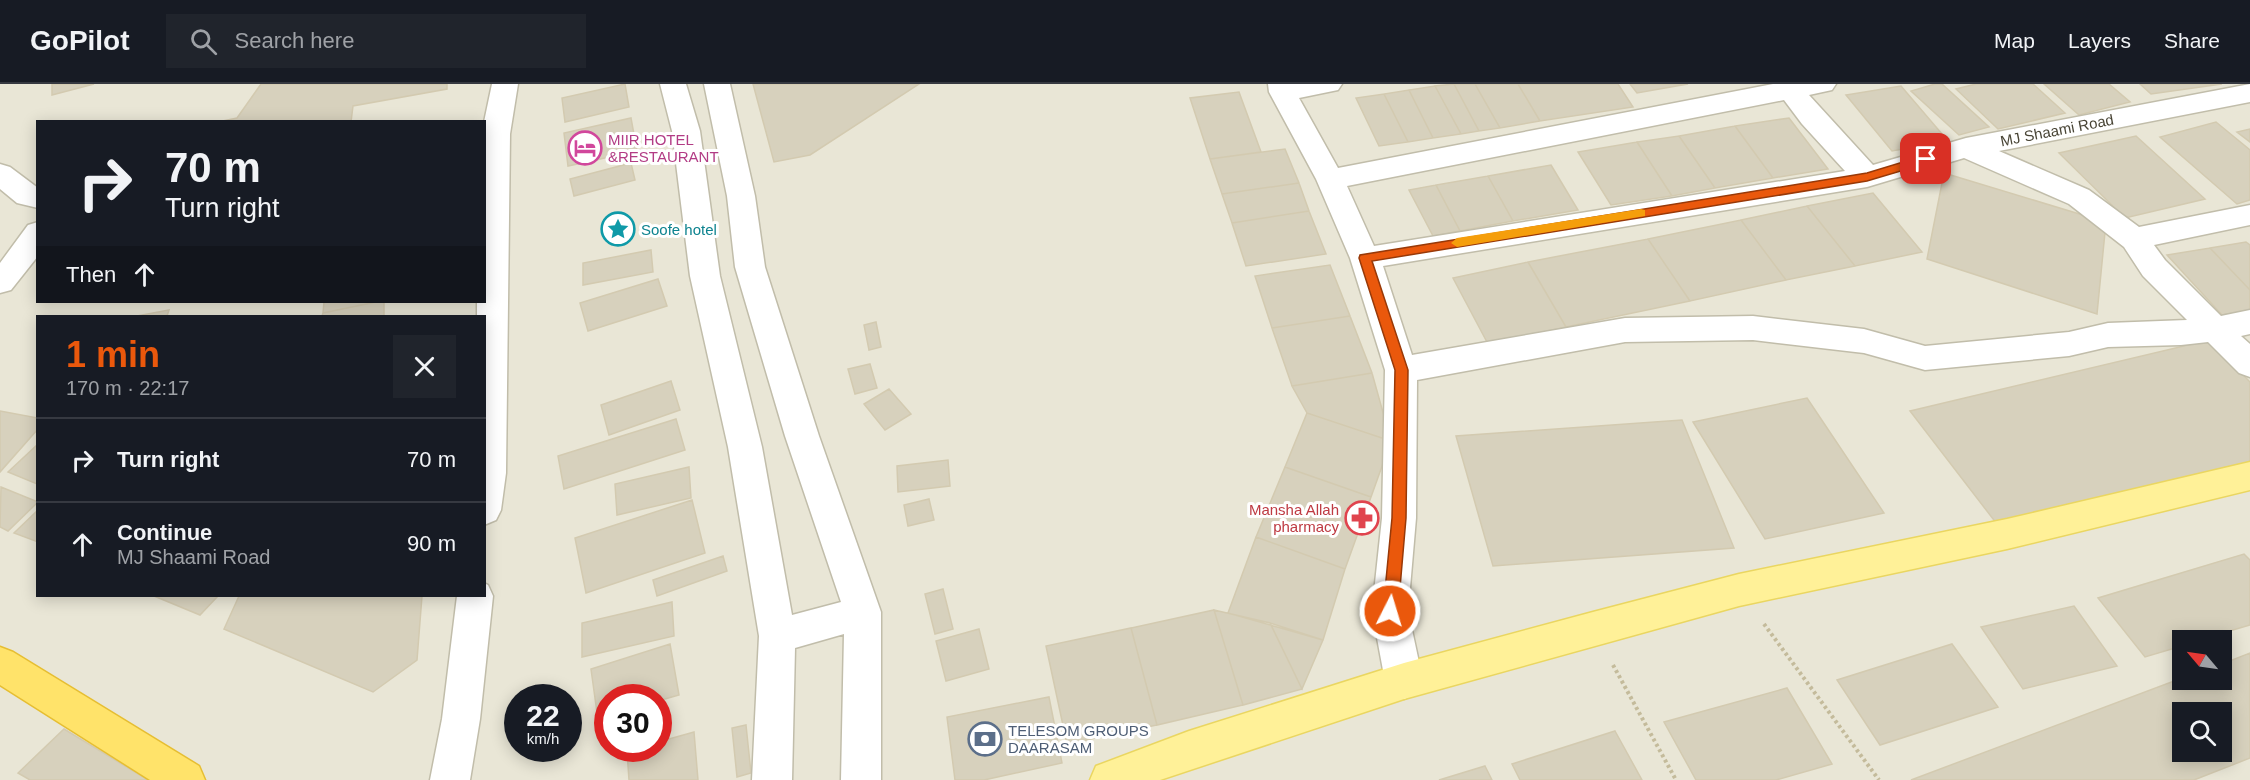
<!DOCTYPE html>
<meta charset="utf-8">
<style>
:root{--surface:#171b24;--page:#20242c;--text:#f1f3f6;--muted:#9ea1a6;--line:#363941;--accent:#ea580c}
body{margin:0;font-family:Arial,sans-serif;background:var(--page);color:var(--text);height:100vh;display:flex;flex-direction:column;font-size:22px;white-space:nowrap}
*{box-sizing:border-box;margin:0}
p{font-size:20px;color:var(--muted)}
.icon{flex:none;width:33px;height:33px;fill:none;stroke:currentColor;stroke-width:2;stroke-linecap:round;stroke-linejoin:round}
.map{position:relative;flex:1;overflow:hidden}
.panel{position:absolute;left:36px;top:231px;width:450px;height:282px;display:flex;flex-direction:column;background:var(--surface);border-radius:0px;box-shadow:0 3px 15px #0003}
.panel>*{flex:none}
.banner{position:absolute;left:36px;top:36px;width:450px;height:183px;border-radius:0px;box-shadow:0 3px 15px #0003;background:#171b24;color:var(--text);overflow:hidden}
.needle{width:39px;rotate:299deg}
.controls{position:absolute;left:2172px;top:546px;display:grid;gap:12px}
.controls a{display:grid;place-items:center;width:60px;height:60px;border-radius:0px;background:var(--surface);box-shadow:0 3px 15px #0003;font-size:30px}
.speed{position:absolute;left:504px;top:600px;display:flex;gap:12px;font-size:30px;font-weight:700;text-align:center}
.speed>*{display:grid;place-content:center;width:78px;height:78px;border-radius:50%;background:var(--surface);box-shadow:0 3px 15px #0003;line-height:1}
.speed small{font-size:15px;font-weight:400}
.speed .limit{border:9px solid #d22;background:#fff;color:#111}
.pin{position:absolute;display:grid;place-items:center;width:51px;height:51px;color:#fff;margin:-26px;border-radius:12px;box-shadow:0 3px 9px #0006}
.me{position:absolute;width:66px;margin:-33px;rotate:5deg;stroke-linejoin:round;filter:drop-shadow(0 0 4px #0008)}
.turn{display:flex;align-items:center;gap:21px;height:126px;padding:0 30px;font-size:27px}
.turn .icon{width:78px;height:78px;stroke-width:2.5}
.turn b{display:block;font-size:42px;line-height:51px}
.then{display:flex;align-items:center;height:57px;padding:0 30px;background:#0003;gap:12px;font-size:22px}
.round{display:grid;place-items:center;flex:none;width:63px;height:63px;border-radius:0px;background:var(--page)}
.headline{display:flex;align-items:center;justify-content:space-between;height:102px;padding:0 30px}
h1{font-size:36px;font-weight:700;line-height:45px;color:var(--accent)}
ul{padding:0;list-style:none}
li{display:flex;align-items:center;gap:18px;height:84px;padding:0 30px;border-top:2px solid var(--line)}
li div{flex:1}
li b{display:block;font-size:22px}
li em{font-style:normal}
header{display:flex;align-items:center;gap:36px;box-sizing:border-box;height:84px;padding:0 30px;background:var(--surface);border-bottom:2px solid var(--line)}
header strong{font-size:28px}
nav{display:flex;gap:33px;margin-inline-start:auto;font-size:21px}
.search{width:420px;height:54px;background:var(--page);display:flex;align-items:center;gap:15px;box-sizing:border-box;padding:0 21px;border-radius:0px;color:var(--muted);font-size:22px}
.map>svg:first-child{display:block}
</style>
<header>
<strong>GoPilot</strong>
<div class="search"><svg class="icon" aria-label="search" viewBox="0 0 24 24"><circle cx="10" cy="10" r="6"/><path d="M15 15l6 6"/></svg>Search here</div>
<nav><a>Map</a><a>Layers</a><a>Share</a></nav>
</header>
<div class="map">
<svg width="2250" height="696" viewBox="0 0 2250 696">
<rect width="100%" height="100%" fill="#f5f3e9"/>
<path fill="#e9e6d6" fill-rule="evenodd" d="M 0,0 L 2250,0 L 2250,696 L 0,696 ZM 38,38 L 484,38 L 484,218 L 38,218 ZM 38,232 L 484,232 L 484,512 L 38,512 ZM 2182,556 L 2222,556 L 2222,596 L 2182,596 ZM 518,614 L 568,614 L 568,664 L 518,664 ZM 608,614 L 658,614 L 658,664 L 608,664 ZM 2182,628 L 2222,628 L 2222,668 L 2182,668 Z"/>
<path fill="#d7d1bd" stroke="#d3cab0" stroke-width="1.5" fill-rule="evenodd" d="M 52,0 L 94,0 L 52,11 Z
M 261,0 L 447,0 L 447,5 L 353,22 L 351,38 L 218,38 L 237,34 Z
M 625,0 L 629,23 L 565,38 L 562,14 Z
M 753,0 L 919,0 L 810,71 L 774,78 Z
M 1454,0 L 1479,47 L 1461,50 L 1435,2 Z
M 1454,0 L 1475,0 L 1500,44 L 1479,47 Z
M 1475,0 L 1518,0 L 1540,37 L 1500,44 Z
M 1518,0 L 1618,0 L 1633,23 L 1540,37 Z
M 1630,0 L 1688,0 L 1637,9 Z
M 1935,0 L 1942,0 L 1989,43 L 1959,51 L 1911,7 Z
M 1976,0 L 2033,0 L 2065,29 L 1998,45 L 1956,5 Z
M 2044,0 L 2109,0 L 2130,18 L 2079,31 Z
M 2140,0 L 2222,0 L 2151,10 Z
M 1435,2 L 1461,50 L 1433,54 L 1409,6 Z
M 1901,2 L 1948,57 L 1892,67 L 1846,11 Z
M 1409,6 L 1433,54 L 1408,58 L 1384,10 Z
M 1239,8 L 1261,68 L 1210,75 L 1190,14 Z
M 1384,10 L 1408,58 L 1379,62 L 1356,14 Z
M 631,34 L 637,67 L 568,82 L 564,49 Z
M 1789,34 L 1828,85 L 1773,94 L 1735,42 Z
M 2216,38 L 2250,66 L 2250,116 L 2237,120 L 2160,53 Z
M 1735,42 L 1773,94 L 1715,104 L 1679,52 Z
M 2250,45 L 2250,58 L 2237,48 Z
M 1679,52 L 1715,104 L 1672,112 L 1637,58 Z
M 2136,52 L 2205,115 L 2125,134 L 2059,69 Z
M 1637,58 L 1672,112 L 1611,121 L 1578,68 Z
M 1285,65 L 1299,99 L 1222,110 L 1210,75 Z
M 631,79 L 635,96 L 574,112 L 570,95 Z
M 1551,81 L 1578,126 L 1513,137 L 1488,92 Z
M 1944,89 L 2106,138 L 2097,230 L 1927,175 Z
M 1488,92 L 1513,137 L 1460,147 L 1436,101 Z
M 1299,99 L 1309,127 L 1232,139 L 1222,110 Z
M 1436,101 L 1460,147 L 1433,152 L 1409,106 Z
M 1873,109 L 1922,168 L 1855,182 L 1807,122 Z
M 1807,122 L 1855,182 L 1786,196 L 1741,136 Z
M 1309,127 L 1326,170 L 1246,182 L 1232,139 Z
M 1741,136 L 1786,196 L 1690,217 L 1648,155 Z
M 1648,155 L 1690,217 L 1566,243 L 1528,178 Z
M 2246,158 L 2250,161 L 2250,206 L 2210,164 Z
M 2210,164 L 2250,206 L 2250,226 L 2222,231 L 2167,171 Z
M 651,166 L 653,188 L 583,201 L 583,179 Z
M 1528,178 L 1566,243 L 1488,260 L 1453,194 Z
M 1330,181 L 1350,232 L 1272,244 L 1255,192 Z
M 658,195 L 667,222 L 588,247 L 580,219 Z
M 324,218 L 376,218 L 323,229 Z
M 376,218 L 384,218 L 384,232 L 322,232 L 323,229 Z
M 169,226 L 167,232 L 137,232 Z
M 1350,232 L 1372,289 L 1292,302 L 1272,244 Z
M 876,238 L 881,263 L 869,266 L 864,241 Z
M 2209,256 L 2250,298 L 2250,380 L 2000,444 L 1910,327 Z
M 870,280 L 877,304 L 855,310 L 848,285 Z
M 1372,289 L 1391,357 L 1307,329 L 1292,302 Z
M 671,297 L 680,326 L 609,351 L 601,321 Z
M 889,305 L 911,330 L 885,346 L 864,320 Z
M 1807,314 L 1884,429 L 1765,455 L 1693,338 Z
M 0,327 L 38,334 L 38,345 L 0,388 Z
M 1307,329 L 1391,357 L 1371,413 L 1285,383 Z
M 676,335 L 685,366 L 564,405 L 558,372 Z
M 1682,336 L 1734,464 L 1493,482 L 1456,352 Z
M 38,360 L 37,400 L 8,388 Z
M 948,376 L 950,402 L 898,408 L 897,382 Z
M 689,383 L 691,414 L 617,431 L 615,400 Z
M 1285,383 L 1371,413 L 1345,485 L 1256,453 Z
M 1,403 L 38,418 L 8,447 L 0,443 Z
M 929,415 L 934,436 L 908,442 L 904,421 Z
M 692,416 L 705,469 L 586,509 L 575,454 Z
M 38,426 L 38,458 L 14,449 Z
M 1256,453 L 1345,485 L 1323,556 L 1228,529 Z
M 2244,470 L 2250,476 L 2250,541 L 2199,556 L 2182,556 L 2182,562 L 2145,573 L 2098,514 Z
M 723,472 L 727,487 L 657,512 L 653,496 Z
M 943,505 L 953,545 L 935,550 L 925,510 Z
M 154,512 L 218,512 L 200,531 Z
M 239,512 L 422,512 L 417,576 L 373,608 L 224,545 Z
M 672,518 L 674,552 L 582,573 L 582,539 Z
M 2074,522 L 2117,582 L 2023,605 L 1981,543 Z
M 1214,526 L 1243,621 L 1157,641 L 1131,544 Z
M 1214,526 L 1270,539 L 1302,605 L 1243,621 Z
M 1270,539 L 1323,556 L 1302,605 Z
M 1131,544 L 1157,641 L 1067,660 L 1046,562 Z
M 979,545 L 989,585 L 946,597 L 936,557 Z
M 670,560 L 679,611 L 658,617 L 658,614 L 608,614 L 608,633 L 598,636 L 591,585 Z
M 1952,560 L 1998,623 L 1880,661 L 1837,596 Z
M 2250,569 L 2250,674 L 2194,696 L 1911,696 L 2182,594 L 2222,596 L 2222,580 ZM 2182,628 L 2222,628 L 2222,668 L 2182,668 Z
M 1787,604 L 1832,680 L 1776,696 L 1696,696 L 1664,638 Z
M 1049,613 L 1062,679 L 984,696 L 955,696 L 947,633 Z
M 746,641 L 751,689 L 737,693 L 732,644 Z
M 64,645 L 148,696 L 30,696 L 18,689 Z
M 1615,647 L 1642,696 L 1520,696 L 1512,680 Z
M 694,648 L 698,696 L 629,696 L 627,667 L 658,664 L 658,658 Z
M 1485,682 L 1492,696 L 1439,696 Z"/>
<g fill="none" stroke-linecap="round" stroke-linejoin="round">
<g stroke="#c1bdaa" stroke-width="3">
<path id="minor" d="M 492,0 L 518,0 L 510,50 L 506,389 L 501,426 L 496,436 L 484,441 L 484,232 L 477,232 L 477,218 L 484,218 L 484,38 Z
M 660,0 L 686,0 L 700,47 L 720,192 L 762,363 L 792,531 L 841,518 L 785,352 L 735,183 L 727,112 L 704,0 L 730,0 L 755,112 L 765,183 L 819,352 L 881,528 L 881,696 L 841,696 L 844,550 L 795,564 L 792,696 L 752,696 L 759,552 L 728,363 L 690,192 L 672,47 Z
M 1268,0 L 1342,0 L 1338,6 L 1299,14 L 1338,84 L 1773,0 L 1836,0 L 1832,6 L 1809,11 L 1873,81 L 1966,54 L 2250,0 L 2250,18 L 1999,67 L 2089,106 L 2139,143 L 2250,121 L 2250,141 L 2154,161 L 2165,176 L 2221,232 L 2250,226 L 2250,250 L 2241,252 L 2250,260 L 2250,293 L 2239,289 L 2208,258 L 2181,261 L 2108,263 L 2069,272 L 1925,286 L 1864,269 L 1753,256 L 1625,258 L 1417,296 L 1416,434 L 1408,527 L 1423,597 L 1417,609 L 1404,615 L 1391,609 L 1385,597 L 1372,527 L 1382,434 L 1385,286 L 1350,174 L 1316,95 L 1269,8 ZM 1784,16 L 1802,40 L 1845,87 L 1374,162 L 1347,102 ZM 1964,74 L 2069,120 L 2124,163 L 2143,192 L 2187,236 L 2108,239 L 2069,248 L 1925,262 L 1864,245 L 1753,232 L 1625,234 L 1412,271 L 1383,182 L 1867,103 Z
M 0,80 L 10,83 L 38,104 L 38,124 L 17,119 L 0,105 Z
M 38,138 L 38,172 L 11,206 L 0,209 L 0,179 L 28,141 Z
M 484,499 L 488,501 L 493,512 L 480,635 L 470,696 L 430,696 L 442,635 L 457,512 L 484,512 Z"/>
</g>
<g stroke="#ead661" stroke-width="3">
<path id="major" d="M 2250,378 L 2250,406 L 2007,465 L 1739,522 L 1404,615 L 1160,696 L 1090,696 L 1096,682 L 1189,647 L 1404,579 L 1593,528 L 1739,490 L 2007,435 Z"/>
</g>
<g stroke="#e6be32" stroke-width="3">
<path id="highway" d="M 0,563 L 13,568 L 199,682 L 205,696 L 150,696 L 0,601 Z"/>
</g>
<path stroke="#c4bb9b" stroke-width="4" stroke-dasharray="3 3" stroke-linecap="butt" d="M 1764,540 L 1879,696
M 1613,581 L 1676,696"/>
<use href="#minor" fill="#fff" fill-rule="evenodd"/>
<use href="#major" fill="#fff198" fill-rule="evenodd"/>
<use href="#highway" fill="#ffe36a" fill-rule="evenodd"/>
</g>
<path fill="#ea580c" stroke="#983908" stroke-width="1.5" d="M 1926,71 L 1931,73 L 1931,78 L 1867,97 L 1372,177 L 1408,286 L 1406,434 L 1398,527 L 1396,532 L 1390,534 L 1385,532 L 1383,527 L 1392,434 L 1395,286 L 1359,174 L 1360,171 L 1867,89 Z"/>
<path fill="#f59e0b" d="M 1641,125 L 1645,126 L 1645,132 L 1457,163 L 1451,159 L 1457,154 Z"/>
<defs>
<g id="hotel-ring" transform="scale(1.725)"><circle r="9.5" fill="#fff" stroke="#d1479c" stroke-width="1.5"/><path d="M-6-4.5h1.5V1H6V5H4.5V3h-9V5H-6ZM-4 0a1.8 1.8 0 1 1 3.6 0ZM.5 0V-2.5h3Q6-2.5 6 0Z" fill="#d1479c"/></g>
<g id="sight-ring" transform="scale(1.725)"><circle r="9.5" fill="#fff" stroke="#0f9aa8" stroke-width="1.5"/><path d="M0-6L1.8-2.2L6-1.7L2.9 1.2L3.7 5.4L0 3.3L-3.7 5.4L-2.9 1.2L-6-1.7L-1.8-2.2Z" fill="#0f9aa8"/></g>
<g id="pharmacy-ring" transform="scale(1.725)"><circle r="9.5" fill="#fff" stroke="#e0444e" stroke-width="1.5"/><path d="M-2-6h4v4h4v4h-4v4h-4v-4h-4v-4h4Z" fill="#e0444e"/></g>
<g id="bank-ring" transform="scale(1.725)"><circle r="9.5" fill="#fff" stroke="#5c6f8a" stroke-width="1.5"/><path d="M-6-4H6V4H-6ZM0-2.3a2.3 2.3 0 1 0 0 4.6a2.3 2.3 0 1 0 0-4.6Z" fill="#5c6f8a"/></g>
</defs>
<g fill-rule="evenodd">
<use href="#hotel-ring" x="585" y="64"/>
<use href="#sight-ring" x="618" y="145"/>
<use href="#pharmacy-ring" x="1362" y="434"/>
<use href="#bank-ring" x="985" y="655"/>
</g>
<g text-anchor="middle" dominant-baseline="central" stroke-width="6" stroke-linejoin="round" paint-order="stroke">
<g font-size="15" fill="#494536" stroke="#fff">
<text transform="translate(2057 46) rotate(-11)">MJ Shaami Road</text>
</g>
<g font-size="15" fill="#b23c85" stroke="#fff" text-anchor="start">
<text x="608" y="55">MIIR HOTEL<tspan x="608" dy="17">&amp;RESTAURANT</tspan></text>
</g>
<g font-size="15" fill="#0d838f" stroke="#fff" text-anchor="start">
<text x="641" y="145">Soofe hotel</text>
</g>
<g font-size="15" fill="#be3a42" stroke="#fff" text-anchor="end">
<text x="1339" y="425">Mansha Allah<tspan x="1339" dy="17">pharmacy</tspan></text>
</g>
<g font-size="15" fill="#4e5e75" stroke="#fff" text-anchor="start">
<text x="1008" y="646">TELESOM GROUPS<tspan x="1008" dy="17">DAARASAM</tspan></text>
</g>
</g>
</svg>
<div class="controls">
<a><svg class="needle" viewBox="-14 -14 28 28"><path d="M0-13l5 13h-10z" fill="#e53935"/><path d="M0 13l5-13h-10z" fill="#9ea1a6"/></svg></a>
<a><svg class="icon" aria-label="search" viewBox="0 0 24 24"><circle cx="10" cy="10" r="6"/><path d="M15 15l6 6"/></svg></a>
</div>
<div class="speed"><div>22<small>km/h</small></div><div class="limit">30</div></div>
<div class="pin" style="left:1926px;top:75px;background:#d93025"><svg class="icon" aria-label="arrive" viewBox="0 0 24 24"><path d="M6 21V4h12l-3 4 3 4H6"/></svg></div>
<svg class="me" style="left:1390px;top:527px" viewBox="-20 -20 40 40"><circle r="17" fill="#ea580c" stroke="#fff" stroke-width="3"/><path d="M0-11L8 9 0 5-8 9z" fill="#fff"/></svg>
<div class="banner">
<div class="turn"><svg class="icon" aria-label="right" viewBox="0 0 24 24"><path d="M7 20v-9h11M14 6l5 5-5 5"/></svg><div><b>70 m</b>Turn right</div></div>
<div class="then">Then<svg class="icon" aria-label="ahead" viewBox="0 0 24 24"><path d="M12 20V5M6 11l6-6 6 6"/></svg></div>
</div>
<section class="panel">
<div class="headline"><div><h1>1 min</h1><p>170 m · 22:17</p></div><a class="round"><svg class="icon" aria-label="close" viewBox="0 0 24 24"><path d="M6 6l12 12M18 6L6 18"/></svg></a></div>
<ul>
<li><svg class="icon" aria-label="right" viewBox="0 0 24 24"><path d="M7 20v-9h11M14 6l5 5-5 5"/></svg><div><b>Turn right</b></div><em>70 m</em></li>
<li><svg class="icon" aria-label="ahead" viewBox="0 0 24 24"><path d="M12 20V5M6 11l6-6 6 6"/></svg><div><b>Continue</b><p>MJ Shaami Road</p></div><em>90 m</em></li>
</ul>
</section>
</div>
